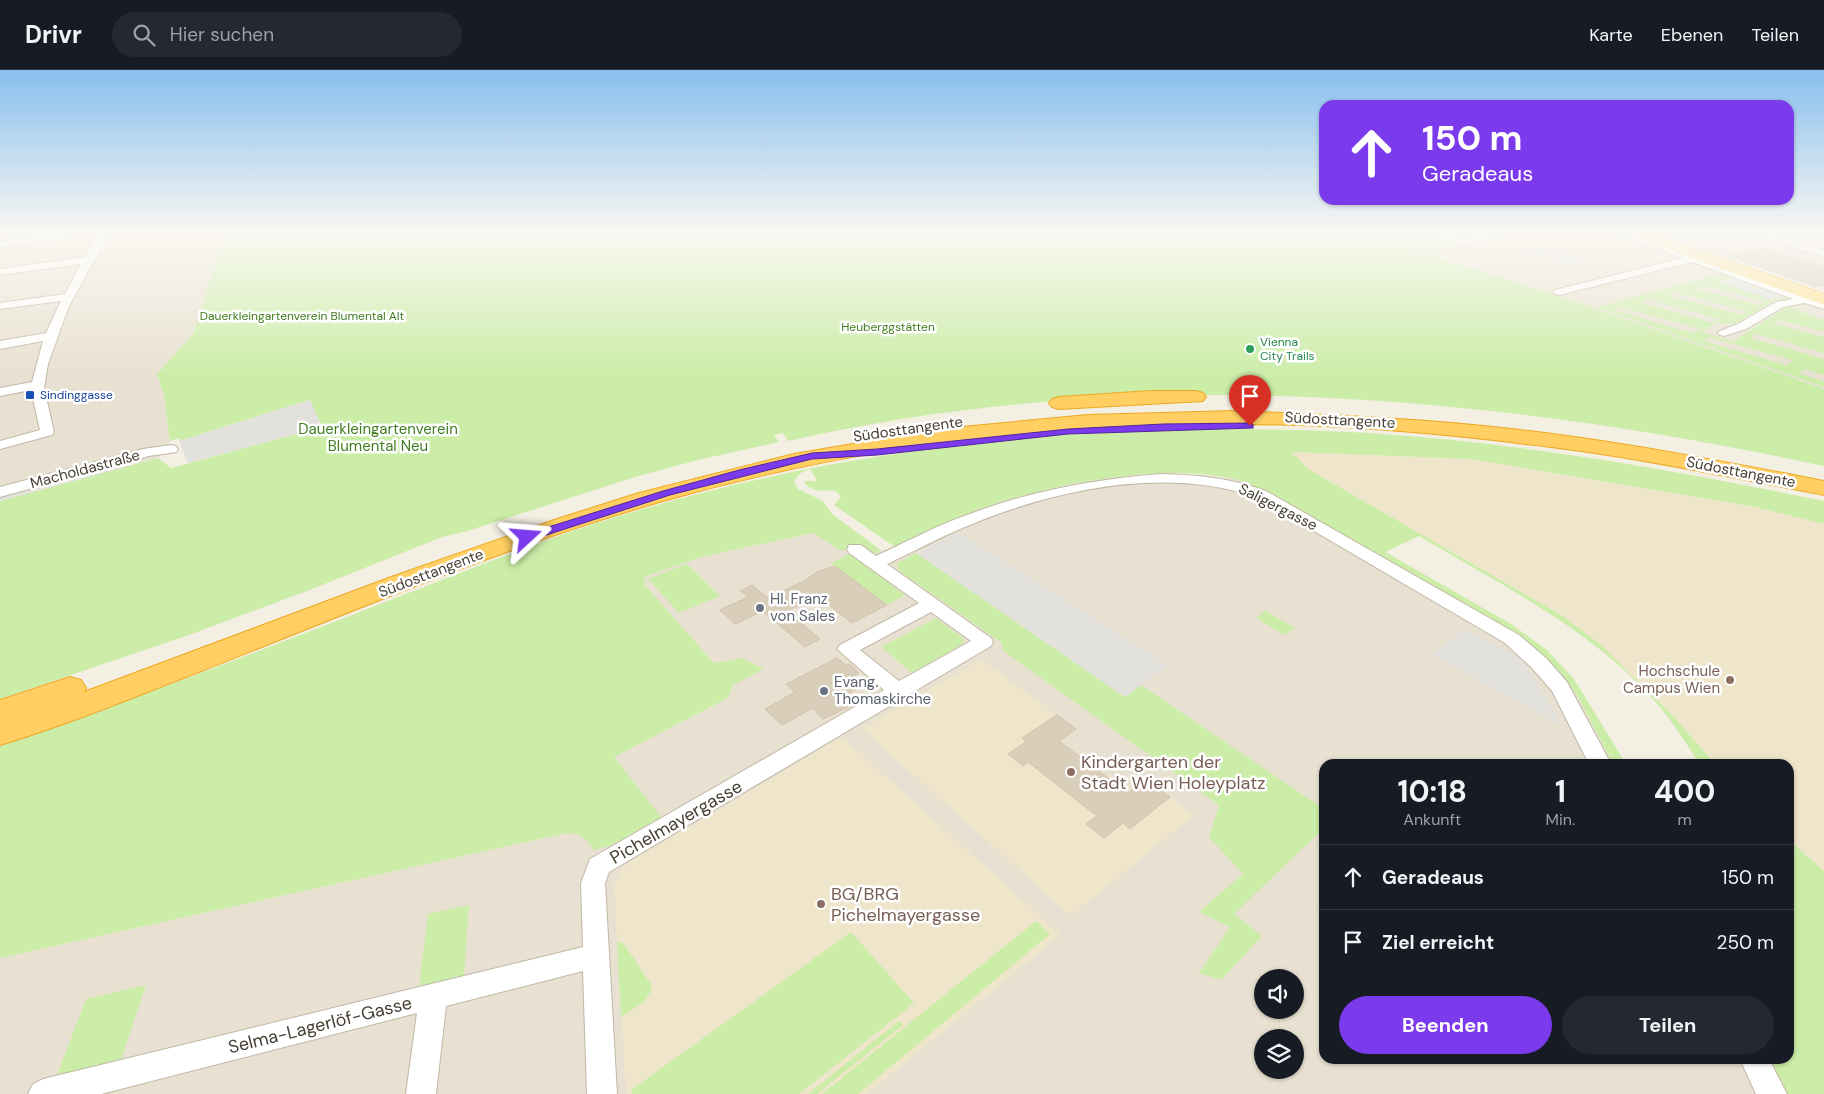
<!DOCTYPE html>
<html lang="de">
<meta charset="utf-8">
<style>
:root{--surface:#171b24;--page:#242831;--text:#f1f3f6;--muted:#9ea1a6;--line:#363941;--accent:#7c3aed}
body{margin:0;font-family:"DM Sans",sans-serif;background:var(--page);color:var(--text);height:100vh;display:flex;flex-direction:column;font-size:19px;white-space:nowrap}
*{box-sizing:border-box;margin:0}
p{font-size:16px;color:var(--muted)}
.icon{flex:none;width:28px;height:28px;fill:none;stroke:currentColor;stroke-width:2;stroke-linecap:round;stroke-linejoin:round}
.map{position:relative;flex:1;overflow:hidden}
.panel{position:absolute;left:1319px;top:689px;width:475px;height:305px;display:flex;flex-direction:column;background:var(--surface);border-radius:15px;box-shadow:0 1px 4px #0004}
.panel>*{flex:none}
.hud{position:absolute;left:1319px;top:30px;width:475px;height:105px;border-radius:15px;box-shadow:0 1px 4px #0004;background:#7c3aed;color:#fff;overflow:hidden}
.fabs{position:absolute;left:1254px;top:899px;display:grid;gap:10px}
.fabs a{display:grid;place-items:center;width:50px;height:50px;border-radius:50%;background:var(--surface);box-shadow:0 1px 4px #0004;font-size:25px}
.pin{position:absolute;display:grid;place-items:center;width:42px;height:42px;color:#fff;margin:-51px -21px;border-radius:50% 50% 50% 0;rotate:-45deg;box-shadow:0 0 5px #0007}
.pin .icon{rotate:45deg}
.me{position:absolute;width:55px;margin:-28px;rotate:71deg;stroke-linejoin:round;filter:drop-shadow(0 0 4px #0008)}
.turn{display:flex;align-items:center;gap:18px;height:105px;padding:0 20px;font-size:22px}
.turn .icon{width:65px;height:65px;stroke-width:2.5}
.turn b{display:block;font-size:35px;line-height:42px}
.eta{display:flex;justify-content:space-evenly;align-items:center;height:85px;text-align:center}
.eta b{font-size:30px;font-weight:700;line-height:35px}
.cta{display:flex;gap:10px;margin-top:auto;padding:10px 20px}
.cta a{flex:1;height:58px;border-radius:30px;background:var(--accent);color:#fff;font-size:20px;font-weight:700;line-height:58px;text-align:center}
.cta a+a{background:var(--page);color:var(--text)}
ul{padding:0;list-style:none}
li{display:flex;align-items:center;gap:15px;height:65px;padding:0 20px;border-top:1px solid var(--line)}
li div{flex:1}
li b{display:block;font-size:19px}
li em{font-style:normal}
header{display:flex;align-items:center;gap:30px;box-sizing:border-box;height:70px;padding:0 25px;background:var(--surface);border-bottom:1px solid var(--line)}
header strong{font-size:24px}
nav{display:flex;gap:28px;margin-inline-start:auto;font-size:18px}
.search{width:350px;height:45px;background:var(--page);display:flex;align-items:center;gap:12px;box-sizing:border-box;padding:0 18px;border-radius:28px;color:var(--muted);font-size:19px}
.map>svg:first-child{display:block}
</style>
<header>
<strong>Drivr</strong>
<div class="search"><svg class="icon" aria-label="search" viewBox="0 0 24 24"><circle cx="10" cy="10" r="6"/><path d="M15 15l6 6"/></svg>Hier suchen</div>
<nav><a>Karte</a><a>Ebenen</a><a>Teilen</a></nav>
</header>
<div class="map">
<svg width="1824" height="1024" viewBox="0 0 1824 1024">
<rect width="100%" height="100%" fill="#f4efe3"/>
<path fill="#e8e1d1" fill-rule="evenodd" d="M 0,164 L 225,164 L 193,264 L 157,304 L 164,326 L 170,371 L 158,388 L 133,395 L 131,392 L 0,427 Z
M 1375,164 L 1623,164 L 1824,236 L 1824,319 L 1557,225 L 1369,166 Z
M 1187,404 L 1237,409 L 1259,419 L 1550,593 L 1577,625 L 1613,694 L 1324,694 L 1324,989 L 1766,989 L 1785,1024 L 0,1024 L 0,888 L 567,763 L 577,763 L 588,770 L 593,780 L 614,687 L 728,628 L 742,588 L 714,593 L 645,515 L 643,507 L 701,487 L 813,463 L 857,474 L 871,484 L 895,477 L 972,441 L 1001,432 L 1104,408 ZM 1262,908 L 1295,908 L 1295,940 L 1262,940 ZM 1262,968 L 1295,968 L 1295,1000 L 1262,1000 Z"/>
<path fill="#e5e0d8" d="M 1662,164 L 1824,164 L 1824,221 L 1687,173 Z"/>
<path fill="#eee5cb" d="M 1292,382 L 1471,389 L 1755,437 L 1824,454 L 1824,801 L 1789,770 L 1789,694 L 1715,694 L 1674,647 L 1599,573 L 1561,545 L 1308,399 Z
M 981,589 L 1076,659 L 1060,671 L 1080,687 L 1085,684 L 1097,692 L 1092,696 L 1128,723 L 1146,709 L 1194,745 L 1071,846 L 862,659 Z
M 842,667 L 1061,865 L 867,1024 L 626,1024 L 614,815 L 620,800 L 632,791 Z"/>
<path fill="#cbeda7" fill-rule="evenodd" d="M 225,164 L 1362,164 L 1557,225 L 1824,319 L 1824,396 C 1482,323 1132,293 788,371 L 783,363 L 774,365 L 779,372 L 698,390 L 635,407 L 464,462 L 442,467 L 312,519 L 189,565 L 0,629 L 0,431 L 158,388 L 171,398 L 322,357 L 309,330 L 179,371 L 179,368 L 170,371 L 164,326 L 157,304 L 193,264 Z
M 1367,164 L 1424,164 L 1462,174 L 1435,184 Z
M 1722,203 L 1790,228 L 1772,232 L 1735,254 L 1717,253 L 1701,262 L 1733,271 L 1788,236 L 1805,234 L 1824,241 L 1805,235 L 1790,237 L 1824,250 L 1824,262 L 1779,250 L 1773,253 L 1824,267 L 1824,283 L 1756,264 L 1751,268 L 1824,289 L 1824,305 L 1805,299 L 1799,304 L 1824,311 L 1824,317 L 1559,224 L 1598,237 ZM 1702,215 L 1764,231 L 1764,232 L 1759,235 L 1697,219 ZM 1673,222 L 1747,241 L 1747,242 L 1742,245 L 1668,225 ZM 1646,229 L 1719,249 L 1720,250 L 1714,253 L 1640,232 ZM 1621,237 L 1699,259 L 1699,260 L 1693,263 L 1614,240 ZM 1709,267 L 1792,290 L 1792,291 L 1786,295 L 1703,271 Z
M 1173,359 C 1238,359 1304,359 1369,363 C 1522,373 1674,400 1824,431 L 1824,454 L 1755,437 L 1471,389 L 1292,382 L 1308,399 L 1561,545 L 1599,573 L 1674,647 L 1715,694 L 1699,694 C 1681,664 1662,636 1637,612 C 1575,551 1493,510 1419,466 L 1385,482 L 1511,554 L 1547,580 L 1574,609 L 1626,694 L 1613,694 L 1577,625 L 1550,593 L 1259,419 C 1251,416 1243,411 1235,409 C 1159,392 1046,415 974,441 C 947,451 921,465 895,477 L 834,435 L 841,427 L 836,421 C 823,419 812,425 804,411 L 817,411 L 810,399 C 802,402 797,404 794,412 L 798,419 L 823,431 L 832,444 L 882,481 L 870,484 L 857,474 L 842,481 L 813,463 L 701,487 L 644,507 L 645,515 L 714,593 L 742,588 L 764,599 L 733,615 L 728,628 L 614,687 L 661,747 L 610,776 L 593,780 C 587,768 580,763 567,763 L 0,888 L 0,676 C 128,632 254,583 380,534 C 468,500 555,464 646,438 C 817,389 995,364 1173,359 Z
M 916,483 L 1125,627 L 1141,615 L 1324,739 L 1324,758 L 1234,844 L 1262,866 L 1221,910 L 1199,903 L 1230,857 L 1199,842 L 1243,804 L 1209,767 L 1219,735 L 1002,580 L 1002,573 L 898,500 L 897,493 Z
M 850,484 L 905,525 L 887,535 L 831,493 Z
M 687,494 L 720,526 L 679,543 L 648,509 Z
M 1265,541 L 1295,558 L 1285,565 L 1256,548 Z
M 936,548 L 964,569 L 963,574 L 912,603 L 881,577 Z
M 1789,770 L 1824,801 L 1824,1024 L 1785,1024 L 1766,989 L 1789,989 Z
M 469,835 L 464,905 L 419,916 L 428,844 Z
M 1036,851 L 1050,864 L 858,1024 L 822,1024 Z
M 851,862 L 914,933 L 799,1024 L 633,1024 L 631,1020 Z
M 617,871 L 624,874 L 650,913 L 652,919 L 645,931 L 621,947 Z
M 146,915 L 121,989 L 57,1005 L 86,929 Z
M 899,951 L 903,955 L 817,1024 L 808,1024 Z"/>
<path fill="#e3e1dc" d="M 1533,177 L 1592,192 L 1577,196 L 1519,180 Z
M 1734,208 L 1786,227 L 1771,230 L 1718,211 Z
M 310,330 L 322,357 L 188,393 L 179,371 Z
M 132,392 L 133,395 L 0,431 L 0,427 Z
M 958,462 L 1168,595 L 1125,627 L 916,483 Z
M 1463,559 L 1521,589 L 1532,603 L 1561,656 L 1433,585 Z"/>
<path fill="#d9ceba" stroke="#d2c3aa" d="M 1767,179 L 1824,197 L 1824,215 L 1816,216 L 1724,184 Z
M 835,496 L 887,535 L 852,553 L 818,526 L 787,541 L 820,569 L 805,577 L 763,541 L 735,554 L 720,540 L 748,527 L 740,521 L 752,515 L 768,528 L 802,512 L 819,501 Z
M 837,588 L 846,595 L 849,594 L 859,603 L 847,610 L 857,619 L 843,626 L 853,635 L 823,649 L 813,638 L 782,655 L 765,639 L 795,622 L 786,614 Z
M 1057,645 L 1076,659 L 1059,671 L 1080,687 L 1085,684 L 1097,692 L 1092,696 L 1128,723 L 1146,709 L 1170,727 L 1130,759 L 1123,753 L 1104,768 L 1086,754 L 1097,746 L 1028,692 L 1023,696 L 1008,684 L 1027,671 L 1022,668 Z"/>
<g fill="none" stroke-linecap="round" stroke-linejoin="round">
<g stroke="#c0b7a5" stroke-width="2">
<path id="street" d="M 61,164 L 69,164 L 71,166 L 66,169 L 0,177 L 0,171 Z
M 99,164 L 109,164 L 69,236 L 48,294 L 44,318 L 54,362 L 52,365 L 0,379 L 0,371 L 40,360 L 31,320 L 0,326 L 0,318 L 32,312 L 43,271 L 0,279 L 0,271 L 46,263 L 61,231 L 0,239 L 0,233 L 65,224 L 81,194 L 0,205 L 0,199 L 85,187 Z
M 1427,164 L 1443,164 L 1466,169 L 1487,164 L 1503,164 L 1501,166 L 1466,175 L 1429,166 Z
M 1618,164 L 1631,164 L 1824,232 L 1824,239 L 1805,233 L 1783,237 L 1746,259 L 1724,266 L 1720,265 L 1718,263 L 1720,261 L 1738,254 L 1776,232 L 1793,229 L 1692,192 L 1559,225 L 1555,224 L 1554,222 L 1555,220 L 1682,188 Z
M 1754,164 L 1768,164 L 1824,181 L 1824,187 Z
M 171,375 L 176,376 L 178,379 L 176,382 L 149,386 L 0,427 L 0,417 L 143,379 Z
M 1161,404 C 1201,405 1229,408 1266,421 L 1519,565 L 1546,588 L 1567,612 L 1611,694 L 1589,694 L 1552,621 L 1532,598 L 1505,573 L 1256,427 C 1167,397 1062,418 977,452 C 946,464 917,480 887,494 L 991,568 L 993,572 L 991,576 L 609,802 L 605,813 L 617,1024 L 587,1024 L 583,901 L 446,936 L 436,1024 L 406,1024 L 417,943 L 101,1024 L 28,1024 L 33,1014 L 43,1009 L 583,877 L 581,813 L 590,789 L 884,620 L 837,579 L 840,575 L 919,533 L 849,483 L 847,479 L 849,475 L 861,475 L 876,486 C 906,472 936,456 967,445 C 1029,421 1095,409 1161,404 ZM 931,542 L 971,571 L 899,611 L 860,580 Z
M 1740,989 L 1769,989 L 1787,1024 L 1756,1024 Z"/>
</g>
<g stroke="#f0c655" stroke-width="2">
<path id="primary" d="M 1631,164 L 1652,164 L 1824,224 L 1824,235 L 1633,167 Z"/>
</g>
<g stroke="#eda924" stroke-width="2">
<path id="highway" d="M 1151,321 L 1196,321 L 1203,323 L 1206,327 L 1203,331 L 1059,339 L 1052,337 L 1049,333 L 1052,329 L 1059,327 Z
M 1235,341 C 1333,345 1431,349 1529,361 C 1628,373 1726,392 1824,411 L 1824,425 C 1725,406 1626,385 1526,374 C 1429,362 1332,354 1234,354 C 1039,353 843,379 656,433 C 502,478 353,541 204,600 C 137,626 69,654 0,675 L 0,630 L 70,607 L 81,610 L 86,618 L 84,622 L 394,506 L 557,449 L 639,423 L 794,384 L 941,359 L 1088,345 Z"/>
</g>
<use href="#street" fill="#fff" fill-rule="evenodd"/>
<use href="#primary" fill="#ffe391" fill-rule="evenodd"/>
<use href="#highway" fill="#ffcf63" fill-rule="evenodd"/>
</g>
<linearGradient id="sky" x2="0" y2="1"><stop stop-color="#88beee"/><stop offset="0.53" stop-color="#faf8f2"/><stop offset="1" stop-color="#faf8f2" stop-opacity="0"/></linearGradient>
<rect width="1824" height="307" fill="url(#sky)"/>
<path fill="#7c3aed" stroke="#51269a" d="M 1250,353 L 1253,354 L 1253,358 L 1068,364 L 877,385 L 812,389 L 670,425 L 531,470 L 527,470 L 522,467 L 523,465 L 663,421 L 739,400 L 812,383 L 877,379 L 1068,359 L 1163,354 Z"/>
<circle fill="#2e9e5b" stroke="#fff" stroke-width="2" cx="1250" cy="279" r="5"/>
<rect fill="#1a4fb4" stroke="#fff" stroke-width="2" x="25" y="320" width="10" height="10" rx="2.5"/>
<g fill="#6b7280" stroke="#fff" stroke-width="2">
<circle cx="760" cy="538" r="5"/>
<circle cx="824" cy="621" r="5"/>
</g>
<g fill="#8d6e63" stroke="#fff" stroke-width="2">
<circle cx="1730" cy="610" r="5"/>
<circle cx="1071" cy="702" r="5"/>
<circle cx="821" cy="834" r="5"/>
</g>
<g text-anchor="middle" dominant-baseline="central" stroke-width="5" stroke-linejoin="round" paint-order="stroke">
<g font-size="12" fill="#417d20" stroke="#fff">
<text x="302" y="246">Dauerkleingartenverein Blumental Alt</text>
<text x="888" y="257">Heuberggstätten</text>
</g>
<g font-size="12" fill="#27864d" stroke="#fff" text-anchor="start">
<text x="1260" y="272">Vienna<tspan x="1260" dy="14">City Trails</tspan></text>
</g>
<g font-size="12" fill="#164399" stroke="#fff" text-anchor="start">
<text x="40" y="325">Sindinggasse</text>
</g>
<g font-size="15" fill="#463f33" stroke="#fff">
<text transform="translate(1340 350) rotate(3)">Südosttangente</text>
<text transform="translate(908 359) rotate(-8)">Südosttangente</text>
<text transform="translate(85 399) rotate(-15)">Macholdastraße</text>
<text transform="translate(1741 402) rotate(11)">Südosttangente</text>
<text transform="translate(1278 437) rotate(27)">Saligergasse</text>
<text transform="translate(431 503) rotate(-21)">Südosttangente</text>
</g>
<g font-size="15" fill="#417d20" stroke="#fff">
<text x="378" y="359">Dauerkleingartenverein<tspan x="378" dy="17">Blumental Neu</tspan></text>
</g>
<g font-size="15" fill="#5b616d" stroke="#fff" text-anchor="start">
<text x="770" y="529">Hl. Franz<tspan x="770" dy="17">von Sales</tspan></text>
<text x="834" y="612">Evang.<tspan x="834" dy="17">Thomaskirche</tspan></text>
</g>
<g font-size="15" fill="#785e54" stroke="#fff" text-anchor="end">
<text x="1720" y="601">Hochschule<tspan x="1720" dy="17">Campus Wien</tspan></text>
</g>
<g font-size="18" fill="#785e54" stroke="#fff" text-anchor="start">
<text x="1081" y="692">Kindergarten der<tspan x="1081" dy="21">Stadt Wien Holeyplatz</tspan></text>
<text x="831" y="824">BG/BRG<tspan x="831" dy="21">Pichelmayergasse</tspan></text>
</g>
<g font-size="18" fill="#463f33" stroke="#fff">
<text transform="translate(676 752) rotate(-30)">Pichelmayergasse</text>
<text transform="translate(320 955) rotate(-14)">Selma-Lagerlöf-Gasse</text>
</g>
</g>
</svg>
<div class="fabs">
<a><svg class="icon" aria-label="sound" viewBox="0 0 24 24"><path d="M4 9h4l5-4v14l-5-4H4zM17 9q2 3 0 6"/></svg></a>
<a><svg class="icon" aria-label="layers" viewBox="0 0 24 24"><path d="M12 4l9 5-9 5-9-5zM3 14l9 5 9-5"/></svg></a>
</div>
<div class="pin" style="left:1250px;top:356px;background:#d93025"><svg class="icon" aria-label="arrive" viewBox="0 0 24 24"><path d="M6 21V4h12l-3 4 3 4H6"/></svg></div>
<svg class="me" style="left:527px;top:467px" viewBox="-20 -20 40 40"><path d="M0-17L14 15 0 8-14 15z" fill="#7c3aed" stroke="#fff" stroke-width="4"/></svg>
<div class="hud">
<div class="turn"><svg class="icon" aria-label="ahead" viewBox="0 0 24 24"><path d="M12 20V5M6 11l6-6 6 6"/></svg><div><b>150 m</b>Geradeaus</div></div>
</div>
<section class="panel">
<div class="eta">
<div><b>10:18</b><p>Ankunft</p></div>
<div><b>1</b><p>Min.</p></div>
<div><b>400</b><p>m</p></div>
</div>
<ul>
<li><svg class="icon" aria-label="ahead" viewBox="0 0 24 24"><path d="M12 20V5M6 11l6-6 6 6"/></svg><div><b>Geradeaus</b></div><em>150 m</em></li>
<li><svg class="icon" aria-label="arrive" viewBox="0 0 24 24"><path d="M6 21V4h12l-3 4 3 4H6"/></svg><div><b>Ziel erreicht</b></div><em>250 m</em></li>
</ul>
<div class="cta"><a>Beenden</a><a>Teilen</a></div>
</section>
</div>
